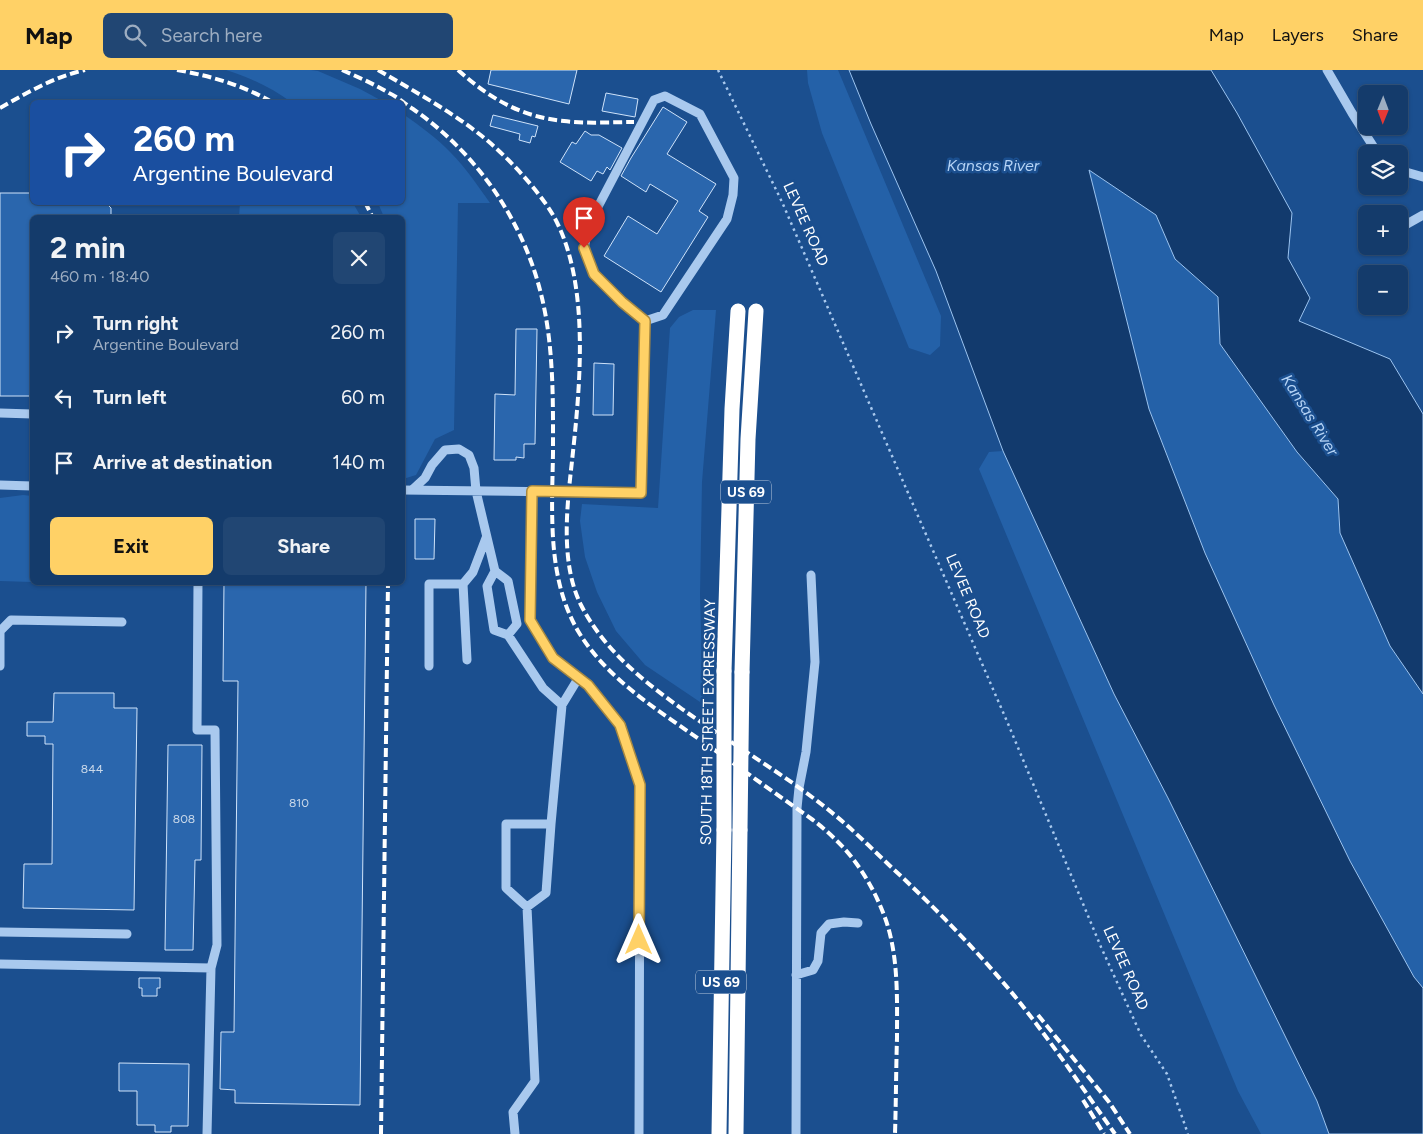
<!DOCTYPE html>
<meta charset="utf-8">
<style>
:root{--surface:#143b6b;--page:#214673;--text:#f1f3f6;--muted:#9dadc1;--line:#33557e;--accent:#ffd166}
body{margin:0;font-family:Figtree,sans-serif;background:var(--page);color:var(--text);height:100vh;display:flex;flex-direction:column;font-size:19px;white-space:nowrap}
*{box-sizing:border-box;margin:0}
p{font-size:16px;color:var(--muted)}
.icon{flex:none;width:28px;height:28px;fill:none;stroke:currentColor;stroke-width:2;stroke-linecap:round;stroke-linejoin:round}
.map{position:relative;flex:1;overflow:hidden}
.drawer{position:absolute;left:30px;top:145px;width:375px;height:370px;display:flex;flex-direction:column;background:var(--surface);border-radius:8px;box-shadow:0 1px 4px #0004,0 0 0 1px var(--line)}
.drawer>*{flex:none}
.guide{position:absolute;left:30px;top:30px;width:375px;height:105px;border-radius:8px;box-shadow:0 1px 4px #0004,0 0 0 1px var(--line);background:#1a4fa0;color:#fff;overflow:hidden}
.needle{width:32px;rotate:181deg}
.controls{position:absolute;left:1358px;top:15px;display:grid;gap:10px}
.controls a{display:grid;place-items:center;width:50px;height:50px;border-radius:8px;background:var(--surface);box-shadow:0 1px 4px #0004,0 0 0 1px var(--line);font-size:25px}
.pin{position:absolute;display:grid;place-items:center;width:42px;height:42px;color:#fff;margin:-51px -21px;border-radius:50% 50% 50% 0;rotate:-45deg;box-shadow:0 0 5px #0007}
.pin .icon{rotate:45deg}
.me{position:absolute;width:55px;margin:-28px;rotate:0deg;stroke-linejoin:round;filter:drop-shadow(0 0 4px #0008)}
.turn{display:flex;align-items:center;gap:18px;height:105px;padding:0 20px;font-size:22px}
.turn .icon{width:65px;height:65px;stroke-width:2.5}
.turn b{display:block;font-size:35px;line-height:42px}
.round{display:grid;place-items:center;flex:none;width:52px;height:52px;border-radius:8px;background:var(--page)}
.headline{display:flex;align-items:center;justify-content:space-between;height:85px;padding:0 20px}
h1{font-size:30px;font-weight:700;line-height:38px}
.button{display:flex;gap:10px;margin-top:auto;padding:10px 20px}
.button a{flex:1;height:58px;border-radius:8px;background:var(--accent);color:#111;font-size:20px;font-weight:700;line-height:58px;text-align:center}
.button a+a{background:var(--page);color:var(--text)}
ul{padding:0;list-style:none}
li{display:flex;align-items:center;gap:15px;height:65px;padding:0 20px}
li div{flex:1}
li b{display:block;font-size:19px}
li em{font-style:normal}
header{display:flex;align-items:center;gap:30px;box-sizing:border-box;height:70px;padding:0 25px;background:var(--accent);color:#111}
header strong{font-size:24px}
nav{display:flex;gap:28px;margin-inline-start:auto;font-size:18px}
.search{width:350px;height:45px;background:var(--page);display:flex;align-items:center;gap:12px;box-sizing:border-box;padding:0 18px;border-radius:8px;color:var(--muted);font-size:19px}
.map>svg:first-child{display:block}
</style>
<header>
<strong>Map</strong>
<div class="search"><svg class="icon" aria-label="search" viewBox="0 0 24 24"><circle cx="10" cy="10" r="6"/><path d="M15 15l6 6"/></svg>Search here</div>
<nav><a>Map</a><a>Layers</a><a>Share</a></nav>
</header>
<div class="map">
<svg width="1423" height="1064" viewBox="0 0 1423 1064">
<rect width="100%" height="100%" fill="#1b4f8f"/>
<path fill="#2461a8" d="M 226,0 L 311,0 L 318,1 L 360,19 L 384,32 L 291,32 C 272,18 249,7 226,0 Z
M 807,0 L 838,0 L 941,246 L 940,276 L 930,285 L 909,278 L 822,63 L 808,13 Z
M 403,44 C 420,56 437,68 451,83 C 466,98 478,116 490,133 L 458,133 L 454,360 L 435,369 L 416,405 L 403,409 L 402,148 L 384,147 L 378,133 L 402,132 Z
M 1089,100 L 1156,145 L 1175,189 L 1218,227 L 1220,274 L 1297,382 L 1338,429 L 1340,463 L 1390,576 L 1423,624 L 1423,918 L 1414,907 L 1350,791 L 1274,635 L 1205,483 L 1149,339 Z
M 240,132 L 353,133 L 361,147 L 239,147 Z
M 693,240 L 716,240 L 702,412 L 700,525 L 703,634 L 645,595 L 616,561 L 597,522 L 585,487 L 580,451 L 582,434 L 658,438 L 670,258 L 679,247 Z
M 1003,381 L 1114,624 L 1168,728 L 1317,1031 L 1329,1064 L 1261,1064 L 1238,1021 L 979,399 L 989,382 Z
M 23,425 L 32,426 L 32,512 L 0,511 L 0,428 Z"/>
<path fill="#123a6d" stroke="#9cc4f0" d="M 849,0 L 1211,0 L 1237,43 L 1292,143 L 1288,188 L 1310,228 L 1299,251 L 1390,289 L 1423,344 L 1423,624 L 1390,576 L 1340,463 L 1338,429 L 1297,382 L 1220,274 L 1218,227 L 1175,189 L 1156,145 L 1089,100 L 1149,339 L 1205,483 L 1274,635 L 1350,791 L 1414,907 L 1423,918 L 1423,1064 L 1329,1064 L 1317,1031 L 1168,728 L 1114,624 L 1003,381 L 936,201 L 871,54 Z"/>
<path fill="#2a66ad" stroke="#cfe3fa" d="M 491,0 L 577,0 L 569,34 L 488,14 Z
M 606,23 L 638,29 L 635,47 L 602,41 Z
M 663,37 L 687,52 L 667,84 L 716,114 L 699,141 L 708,147 L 661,222 L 604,186 L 628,146 L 657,164 L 678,131 L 650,114 L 646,122 L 621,106 L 631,88 Z
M 493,45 L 538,56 L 535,67 L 532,66 L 530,73 L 519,70 L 520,64 L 490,56 Z
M 585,61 L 591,65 L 599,65 L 622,78 L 610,100 L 607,97 L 603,104 L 597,101 L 591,111 L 560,92 L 572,72 L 576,74 Z
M 0,123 L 32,123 L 32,132 L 105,132 L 111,138 L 111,148 L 32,148 L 32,326 L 0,326 Z
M 516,259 L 537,259 L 535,374 L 524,374 L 524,388 L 516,387 L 516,390 L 494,390 L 495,324 L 515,325 Z
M 594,293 L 614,294 L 613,345 L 593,345 Z
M 415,449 L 435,449 L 434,489 L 415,489 Z
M 224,512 L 366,512 L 360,1035 L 235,1033 L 235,1020 L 220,1019 L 221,962 L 234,962 L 238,611 L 223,611 Z
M 54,623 L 114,623 L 114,638 L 137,638 L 134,840 L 23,838 L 24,794 L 52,794 L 53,674 L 45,674 L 45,666 L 27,666 L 27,652 L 53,652 Z
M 168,675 L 202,675 L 201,790 L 195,790 L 193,880 L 165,880 Z
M 139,908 L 160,908 L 160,918 L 157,918 L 157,926 L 142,926 L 142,918 L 139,918 Z
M 119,993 L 189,994 L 188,1056 L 171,1056 L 171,1062 L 155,1062 L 155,1055 L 137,1055 L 137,1021 L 119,1021 Z"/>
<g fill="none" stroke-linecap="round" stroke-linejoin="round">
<path stroke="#a9c9ee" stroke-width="2.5" stroke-dasharray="2.5 4" stroke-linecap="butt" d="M 718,0 L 782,132 L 1009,656 L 1101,877 L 1141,965 L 1167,1004 L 1188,1064"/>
<path stroke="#a9c9ee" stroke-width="9" d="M 1327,0 L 1352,43 L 1378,84
M 1399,100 L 1423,107
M 1407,154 L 1423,145
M 0,343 L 32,344
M 0,415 L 32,416
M 402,420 L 641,423 L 645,251 L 622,232 L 594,204 L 584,178 L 590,152 L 654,30 L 665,26 L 700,44 L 734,108 L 733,125 L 727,149 L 663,245 L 645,251
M 412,420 L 425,408 L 432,395 L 445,380 L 459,379 L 469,385 L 474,398 L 476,421 L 495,501 L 487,516 L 494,560 L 508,565 L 543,618 L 562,635 L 551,754 L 546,823 L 527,837 L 535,1011 L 513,1042 L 515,1064
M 532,421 L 531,550 L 553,588 L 588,615 L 621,655 L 640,715 L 639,1064
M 495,501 L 508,511 L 517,554 L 508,565
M 198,512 L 197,660 L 215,660 L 217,875 L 211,898 L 207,1064
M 467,590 L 463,514 L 473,502 L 486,468
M 0,596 L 0,561 L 11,550 L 122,552
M 429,596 L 429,514 L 463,514
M 562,635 L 579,607
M 527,837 L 506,818 L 506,754 L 551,754
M 0,862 L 127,864
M 0,894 L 211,898
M 796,905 L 813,900 L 818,891 L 821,863 L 829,854 L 844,852 L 858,853
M 796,1064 L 797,738 L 799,718 L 806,682 L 815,592 L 811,505"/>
<path stroke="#fff" stroke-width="15" d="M 724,601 L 732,339 L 738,241
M 742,602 L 748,369 L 756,241
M 719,1064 L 724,760
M 736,1064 L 740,760"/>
<path stroke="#fff" stroke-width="4" stroke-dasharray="9 4" stroke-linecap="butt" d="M 177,0 C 211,6 242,15 272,32
M 342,0 C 358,7 374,14 389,23 C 398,27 405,34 413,39 C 475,82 521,147 540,220 C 554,273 553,329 553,383 C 552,443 547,508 578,561 C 606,608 656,639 699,669 C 737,696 775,723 813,750 C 821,756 829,763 836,770 C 856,789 872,815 882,840 C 899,880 897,926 897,968 C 896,1000 896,1032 895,1064
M 378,0 C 412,20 447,39 478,63 C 503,82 537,118 553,145 C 591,212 580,317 572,391 C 567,436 560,493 581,535 C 604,580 642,610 682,639 C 733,675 788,706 836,746 C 859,765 880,787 902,807 C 944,847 985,889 1021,934 C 1054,976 1084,1020 1115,1064
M 458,0 C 489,28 521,47 564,51 C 587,54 611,52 634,52
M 0,38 C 28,22 54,7 85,0
M 365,132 L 373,148
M 1038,945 L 1109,1032 L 1130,1064
M 1083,1030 L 1104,1064
M 381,1064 L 388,512"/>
<path stroke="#fff" stroke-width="15" d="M 724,760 L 724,601
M 740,760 L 742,602"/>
</g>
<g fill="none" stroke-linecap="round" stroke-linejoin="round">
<g stroke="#a68842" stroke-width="12">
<path id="route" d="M 584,178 L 594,204 L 622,232 L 645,251 L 641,423 L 532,421 L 530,550 L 553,588 L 588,615 L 620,655 L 640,715 L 639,870"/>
</g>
<use href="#route" stroke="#ffd166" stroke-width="9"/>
</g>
<g text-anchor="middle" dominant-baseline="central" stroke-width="5" stroke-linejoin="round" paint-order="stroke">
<g font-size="12" fill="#cad9ea">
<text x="92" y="699">844</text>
<text x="299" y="733">810</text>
<text x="184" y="749">808</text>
</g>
<g fill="#1b4f8f" stroke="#bbcadd" stroke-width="1">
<rect x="721" y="410.5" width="50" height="23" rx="4"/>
<rect x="696" y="900.5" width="50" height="23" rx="4"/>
</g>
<g font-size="14" font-weight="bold" fill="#fff">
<text x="746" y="422">US 69</text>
<text x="721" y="912">US 69</text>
</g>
<g font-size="15" fill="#fff" stroke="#1b4f8f">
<text transform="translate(806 154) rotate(66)">LEVEE ROAD</text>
<text transform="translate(968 526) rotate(67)">LEVEE ROAD</text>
<text transform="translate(708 652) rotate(-89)">SOUTH 18TH STREET EXPRESSWAY</text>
<text transform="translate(1126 898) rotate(66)">LEVEE ROAD</text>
</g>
<g font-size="16" font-style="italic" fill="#b5d3f5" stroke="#1b4f8f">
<text x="993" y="95">Kansas River</text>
<text transform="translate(1310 345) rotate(58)">Kansas River</text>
</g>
</g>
</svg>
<div class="controls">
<a><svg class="needle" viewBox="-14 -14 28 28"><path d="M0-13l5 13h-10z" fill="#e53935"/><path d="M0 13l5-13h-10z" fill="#9dadc1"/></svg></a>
<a><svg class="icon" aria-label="layers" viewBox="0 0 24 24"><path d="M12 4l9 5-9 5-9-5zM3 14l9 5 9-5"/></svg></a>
<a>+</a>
<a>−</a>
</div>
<div class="pin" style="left:584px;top:178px;background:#d93025"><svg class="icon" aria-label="arrive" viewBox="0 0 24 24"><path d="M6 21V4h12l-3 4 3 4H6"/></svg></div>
<svg class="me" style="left:639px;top:870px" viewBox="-20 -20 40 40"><path d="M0-17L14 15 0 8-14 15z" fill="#ffd166" stroke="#fff" stroke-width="4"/></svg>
<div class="guide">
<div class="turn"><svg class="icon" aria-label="right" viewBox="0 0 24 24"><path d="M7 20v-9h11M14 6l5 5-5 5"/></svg><div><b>260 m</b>Argentine Boulevard</div></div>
</div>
<section class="drawer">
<div class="headline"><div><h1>2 min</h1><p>460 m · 18:40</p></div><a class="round"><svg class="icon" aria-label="close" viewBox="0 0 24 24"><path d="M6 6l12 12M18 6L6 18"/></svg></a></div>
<ul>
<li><svg class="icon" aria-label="right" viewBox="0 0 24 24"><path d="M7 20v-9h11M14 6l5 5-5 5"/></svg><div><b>Turn right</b><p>Argentine Boulevard</p></div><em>260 m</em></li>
<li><svg class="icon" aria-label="left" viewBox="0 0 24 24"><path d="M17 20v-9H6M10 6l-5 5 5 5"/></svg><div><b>Turn left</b></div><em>60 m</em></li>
<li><svg class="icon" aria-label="arrive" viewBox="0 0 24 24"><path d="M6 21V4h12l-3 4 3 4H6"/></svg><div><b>Arrive at destination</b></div><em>140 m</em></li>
</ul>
<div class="button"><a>Exit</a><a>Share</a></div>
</section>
</div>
